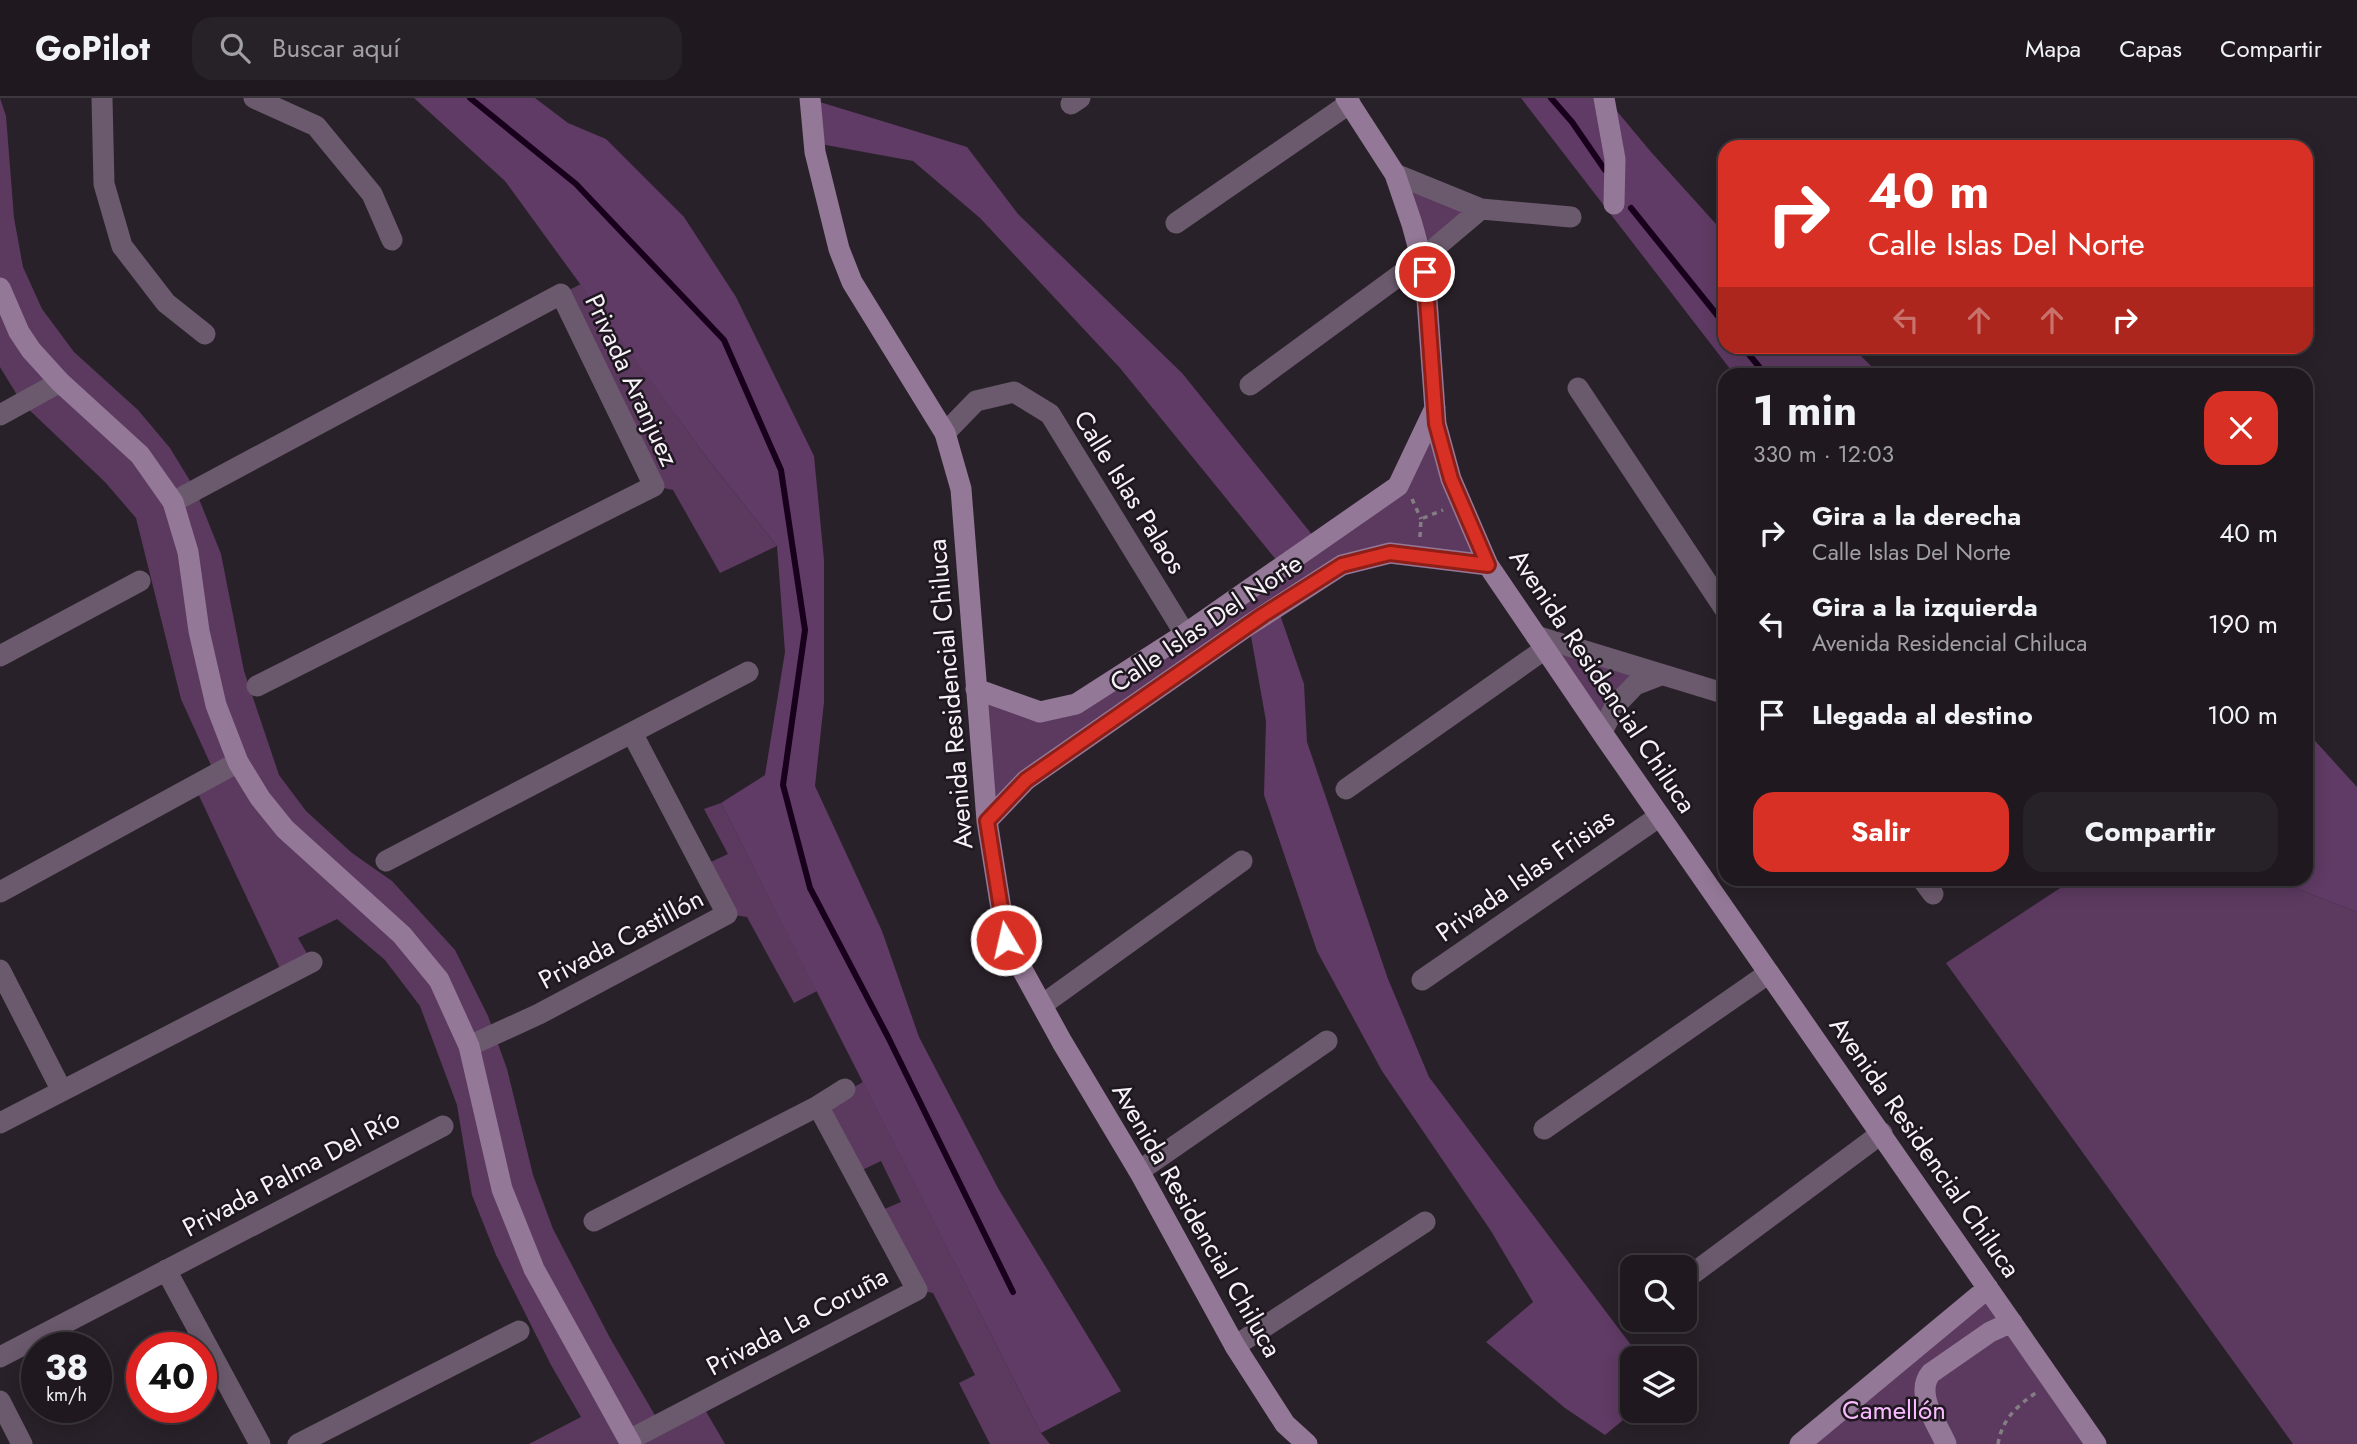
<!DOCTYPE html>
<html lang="es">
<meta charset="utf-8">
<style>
:root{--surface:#1f191f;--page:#272228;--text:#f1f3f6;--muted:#a1a0a4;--line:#3c383d;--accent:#d93025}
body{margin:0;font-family:Jost,sans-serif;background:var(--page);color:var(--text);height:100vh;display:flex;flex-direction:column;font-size:26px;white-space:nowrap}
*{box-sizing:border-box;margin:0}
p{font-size:23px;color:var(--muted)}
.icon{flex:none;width:38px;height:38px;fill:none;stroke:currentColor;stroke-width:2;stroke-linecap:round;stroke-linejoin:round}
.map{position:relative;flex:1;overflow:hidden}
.panel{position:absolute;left:1718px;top:270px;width:595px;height:518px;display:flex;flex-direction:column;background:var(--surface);border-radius:21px;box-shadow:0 4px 18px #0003,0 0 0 2px var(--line)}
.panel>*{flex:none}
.hud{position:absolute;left:1718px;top:42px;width:595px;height:214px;border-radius:21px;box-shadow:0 4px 18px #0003,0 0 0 2px var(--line);background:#d93025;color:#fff;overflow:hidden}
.buttons{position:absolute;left:1620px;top:1157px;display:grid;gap:14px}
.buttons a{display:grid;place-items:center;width:77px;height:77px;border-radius:14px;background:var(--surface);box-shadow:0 4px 18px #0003,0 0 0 2px var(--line);font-size:35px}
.speed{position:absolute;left:21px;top:1234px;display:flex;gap:14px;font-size:35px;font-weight:700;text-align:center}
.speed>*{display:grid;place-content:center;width:91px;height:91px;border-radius:50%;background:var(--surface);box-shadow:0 4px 18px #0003,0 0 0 2px var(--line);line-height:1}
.speed small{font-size:18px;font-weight:400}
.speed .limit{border:10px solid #d22;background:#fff;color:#111}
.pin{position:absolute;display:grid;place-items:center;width:60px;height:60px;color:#fff;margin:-30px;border:4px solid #fff;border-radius:50%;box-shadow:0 2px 7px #0007}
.me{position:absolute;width:77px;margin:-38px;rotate:351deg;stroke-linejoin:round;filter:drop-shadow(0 0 5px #0008)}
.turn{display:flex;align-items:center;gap:24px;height:147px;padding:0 35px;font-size:32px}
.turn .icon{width:91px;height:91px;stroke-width:2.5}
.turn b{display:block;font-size:49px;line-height:60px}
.lanes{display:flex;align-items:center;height:66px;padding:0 35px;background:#0003;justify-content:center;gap:35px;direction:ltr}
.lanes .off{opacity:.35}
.round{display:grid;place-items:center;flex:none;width:74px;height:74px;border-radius:21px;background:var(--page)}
.headline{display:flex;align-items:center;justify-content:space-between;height:119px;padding:0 35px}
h1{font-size:42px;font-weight:700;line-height:52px}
.button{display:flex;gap:14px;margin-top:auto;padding:14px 35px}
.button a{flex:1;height:80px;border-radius:21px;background:var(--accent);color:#fff;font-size:28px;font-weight:700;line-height:80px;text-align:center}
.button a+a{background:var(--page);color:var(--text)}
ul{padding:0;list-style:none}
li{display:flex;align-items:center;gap:21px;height:91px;padding:0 35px}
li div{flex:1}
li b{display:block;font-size:26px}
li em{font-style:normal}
header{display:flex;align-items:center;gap:42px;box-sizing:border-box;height:98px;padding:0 35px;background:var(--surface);border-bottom:2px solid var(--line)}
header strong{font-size:33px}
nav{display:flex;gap:38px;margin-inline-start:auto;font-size:24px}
.search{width:490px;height:63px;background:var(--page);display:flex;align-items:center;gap:18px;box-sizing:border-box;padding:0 24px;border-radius:21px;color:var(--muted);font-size:26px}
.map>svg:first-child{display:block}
</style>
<header>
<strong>GoPilot</strong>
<div class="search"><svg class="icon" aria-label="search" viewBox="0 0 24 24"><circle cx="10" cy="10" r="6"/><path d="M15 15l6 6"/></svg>Buscar aquí</div>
<nav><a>Mapa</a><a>Capas</a><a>Compartir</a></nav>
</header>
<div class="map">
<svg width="2357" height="1346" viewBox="0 0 2357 1346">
<rect width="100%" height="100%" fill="#292129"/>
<path fill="#5c3a60" d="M 0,0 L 6,18 L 14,120 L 23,169 L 42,211 L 74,254 L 138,312 L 170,350 L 195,391 L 221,456 L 244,573 L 279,677 L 306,713 L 352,755 L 392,783 L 455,852 L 488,918 L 507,971 L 533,1077 L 553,1131 L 610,1240 L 660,1326 L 701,1305 L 725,1346 L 529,1346 L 581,1319 L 551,1267 L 496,1157 L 472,1097 L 457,1007 L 420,908 L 385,862 L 337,821 L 298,840 L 312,864 L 284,879 L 194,687 L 215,676 L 181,601 L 136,420 L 105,384 L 22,305 L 0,269 Z
M 1395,76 L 1481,111 L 1423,160 Z
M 581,186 L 707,360 L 777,448 L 720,475 L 673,392 L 654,388 L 561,196 Z
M 1435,310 L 1488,467 L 1390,455 L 1342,467 L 987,723 L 976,591 L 1039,614 L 1076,606 L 1398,388 Z
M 1536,538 L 1661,577 L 1635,587 L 1602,634 Z
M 721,705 L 817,893 L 794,905 L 747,819 L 727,816 L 702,768 L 728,756 L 704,711 Z
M 2074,781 L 2272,781 L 2357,814 L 2357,1346 L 2293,1346 L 1946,865 Z
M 863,984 L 1041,1335 L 1050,1346 L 990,1346 L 959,1285 L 975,1277 L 933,1195 L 918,1192 L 875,1115 L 901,1104 L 881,1063 L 854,1076 L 820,1008 Z
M 1988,1190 L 2096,1346 L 1801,1346 Z"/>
<path fill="#603b65" d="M 414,0 L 535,0 L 568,25 L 606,41 L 684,119 L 736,199 L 814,358 L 824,462 L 824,604 L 815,688 L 882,833 L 919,939 L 999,1092 L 1121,1293 L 1041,1335 L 721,705 L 765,677 L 785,554 L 777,448 L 707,360 L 505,83 Z
M 1521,0 L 1606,0 L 1651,54 L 1725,136 L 1726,248 L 1852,249 L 1879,276 L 1734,276 Z
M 810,1 L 967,49 L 1018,116 L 1182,275 L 1318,444 L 1282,469 L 1120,270 L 980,120 L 913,63 L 815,45 Z
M 1277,508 L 1304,586 L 1307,644 L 1388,881 L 1429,979 L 1634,1251 L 1636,1260 L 1633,1260 L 1634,1313 L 1605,1337 L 1565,1310 L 1486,1244 L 1533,1204 L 1491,1133 L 1382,973 L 1317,853 L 1264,697 L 1266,623 L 1249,527 Z
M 2307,634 L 2357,689 L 2357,814 L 2272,781 L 2306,780 Z"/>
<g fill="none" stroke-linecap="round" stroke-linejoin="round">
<path stroke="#18001c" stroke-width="6" d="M 470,0 L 576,86 L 724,242 L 781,372 L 805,532 L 783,687 L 810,790 L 888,939 L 1013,1194
M 1551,0 L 1572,24 L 1605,72
M 1631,110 L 1726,228
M 1742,248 L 1765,276"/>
<path stroke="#847d84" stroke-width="3.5" stroke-dasharray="5 5" stroke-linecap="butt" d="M 1412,401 L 1421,421
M 1420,439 L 1421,421 L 1443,412
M 1998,1346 C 2002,1321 2017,1308 2037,1294"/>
<path stroke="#6b5a6d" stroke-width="21" d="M 102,0 L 104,86 L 122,148 L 166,205 L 205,236
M 254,0 L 316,28 L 372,96 L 392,142
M 1071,6 L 1080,0
M 1395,76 L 1481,111 L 1571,119
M 1176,125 L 1350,5
M 1250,287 L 1423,160 L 1481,111
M 1578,290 L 1726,513
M 0,317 L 60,284
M 945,335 L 976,303 L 1014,294 L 1050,316 L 1185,536
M 173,404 L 561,196 L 654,388 L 257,588
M 1536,538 L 1726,596
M 0,558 L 140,483
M 1602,634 L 1615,608 L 1635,587 L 1661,577
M 1346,691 L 1545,551
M 386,763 L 748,574
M 1921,780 L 1933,796
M 0,794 L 238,664
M 0,872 L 62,993
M 1422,882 L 1660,718
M 1042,907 L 1242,763
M 469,948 L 539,916 L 727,816 L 632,635
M 0,1025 L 312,864
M 1544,1031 L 1769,875
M 1139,1073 L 1327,943
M 594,1123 L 818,1008
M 166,1172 L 260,1346
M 1687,1180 L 1882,1035
M 1235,1248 L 1425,1124
M 0,1259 L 443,1028
M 0,1303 L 22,1346
M 629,1342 L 917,1192 L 818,1008 L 845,991
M 298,1346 L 519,1233"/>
<path stroke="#947897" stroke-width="21" d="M 810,0 L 815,54 L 839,151 L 852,184 L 945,335 L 961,391 L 987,723 L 1006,842 L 1062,944 L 1139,1073 L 1235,1248 L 1285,1326 L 1307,1346
M 1346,0 L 1395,76 L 1412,126 L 1425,174 L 1436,326 L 1451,381 L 1488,467 L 1607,642 L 2096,1346
M 1604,0 L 1615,61 L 1614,106
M 0,190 L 19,234 L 31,252 L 60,284 L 140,357 L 173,404 L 188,454 L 199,533 L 216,607 L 238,664 L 260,700 L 285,731 L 402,837 L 439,882 L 469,948 L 502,1091 L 534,1171 L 631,1346
M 976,591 L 1040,614 L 1076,606 L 1185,536 L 1398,388 L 1435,310
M 987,723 L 1026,682 L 1249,527 L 1342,467 L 1390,455 L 1488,467
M 1800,1346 L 1988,1190
M 1946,1346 C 1937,1325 1914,1295 1931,1275 L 1990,1234 L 2012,1224"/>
</g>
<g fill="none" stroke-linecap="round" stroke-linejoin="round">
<g stroke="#8d1f18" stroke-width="18">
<path id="route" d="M 1006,842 L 987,723 L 1026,682 L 1263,517 L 1342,467 L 1390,455 L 1488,467 L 1451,381 L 1436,326 L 1425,174"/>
</g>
<use href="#route" stroke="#d93025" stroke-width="12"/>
</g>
<g text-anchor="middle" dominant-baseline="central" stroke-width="5" stroke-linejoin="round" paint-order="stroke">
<g font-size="26" fill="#f7f2f8" stroke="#1f1720">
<text transform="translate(632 282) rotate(65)">Privada Aranjuez</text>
<text transform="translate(1130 394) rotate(58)">Calle Islas Palaos</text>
<text transform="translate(1206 525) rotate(-34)">Calle Islas Del Norte</text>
<text transform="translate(1603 583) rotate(56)">Avenida Residencial Chiluca</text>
<text transform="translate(950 596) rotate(-95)">Avenida Residencial Chiluca</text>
<text transform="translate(1525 777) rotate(-35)">Privada Islas Frisias</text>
<text transform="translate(621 841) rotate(-28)">Privada Castillón</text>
<text transform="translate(1925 1049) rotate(55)">Avenida Residencial Chiluca</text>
<text transform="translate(291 1075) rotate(-28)">Privada Palma Del Río</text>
<text transform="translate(1197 1122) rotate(60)">Avenida Residencial Chiluca</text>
<text transform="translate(797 1223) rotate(-28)">Privada La Coruña</text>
</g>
<g font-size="26" fill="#f8bbfe" stroke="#1f1720">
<text x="1894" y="1312">Camellón</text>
</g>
</g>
</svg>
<div class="buttons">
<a><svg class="icon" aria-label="search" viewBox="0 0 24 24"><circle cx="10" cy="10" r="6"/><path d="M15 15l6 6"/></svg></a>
<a><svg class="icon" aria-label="layers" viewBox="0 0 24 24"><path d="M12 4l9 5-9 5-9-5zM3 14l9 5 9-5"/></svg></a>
</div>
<div class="speed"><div>38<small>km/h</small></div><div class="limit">40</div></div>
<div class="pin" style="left:1425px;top:174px;background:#d93025"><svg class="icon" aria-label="arrive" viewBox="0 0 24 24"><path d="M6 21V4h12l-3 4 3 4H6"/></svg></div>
<svg class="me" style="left:1006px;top:842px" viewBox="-20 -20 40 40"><circle r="17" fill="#d93025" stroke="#fff" stroke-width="3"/><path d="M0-11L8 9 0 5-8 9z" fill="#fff"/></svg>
<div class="hud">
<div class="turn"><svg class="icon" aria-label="right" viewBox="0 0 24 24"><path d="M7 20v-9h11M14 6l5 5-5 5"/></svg><div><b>40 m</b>Calle Islas Del Norte</div></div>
<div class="lanes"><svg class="icon off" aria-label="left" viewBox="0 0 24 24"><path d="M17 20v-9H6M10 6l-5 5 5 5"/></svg><svg class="icon off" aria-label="ahead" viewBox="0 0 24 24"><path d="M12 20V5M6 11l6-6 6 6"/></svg><svg class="icon off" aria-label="ahead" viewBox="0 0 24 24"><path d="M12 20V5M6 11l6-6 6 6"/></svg><svg class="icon" aria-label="right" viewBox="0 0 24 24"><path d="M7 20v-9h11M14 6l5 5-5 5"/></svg></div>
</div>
<section class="panel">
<div class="headline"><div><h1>1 min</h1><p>330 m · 12:03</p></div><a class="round" style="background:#d93025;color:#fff"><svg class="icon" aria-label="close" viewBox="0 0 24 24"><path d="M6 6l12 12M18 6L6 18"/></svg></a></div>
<ul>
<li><svg class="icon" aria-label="right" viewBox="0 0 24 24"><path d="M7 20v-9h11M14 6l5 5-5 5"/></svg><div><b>Gira a la derecha</b><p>Calle Islas Del Norte</p></div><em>40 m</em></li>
<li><svg class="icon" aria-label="left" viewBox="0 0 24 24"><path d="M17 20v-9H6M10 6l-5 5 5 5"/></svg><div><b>Gira a la izquierda</b><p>Avenida Residencial Chiluca</p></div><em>190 m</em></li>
<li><svg class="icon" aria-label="arrive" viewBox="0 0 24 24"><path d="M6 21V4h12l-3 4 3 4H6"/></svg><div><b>Llegada al destino</b></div><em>100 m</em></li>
</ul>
<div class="button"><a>Salir</a><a>Compartir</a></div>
</section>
</div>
